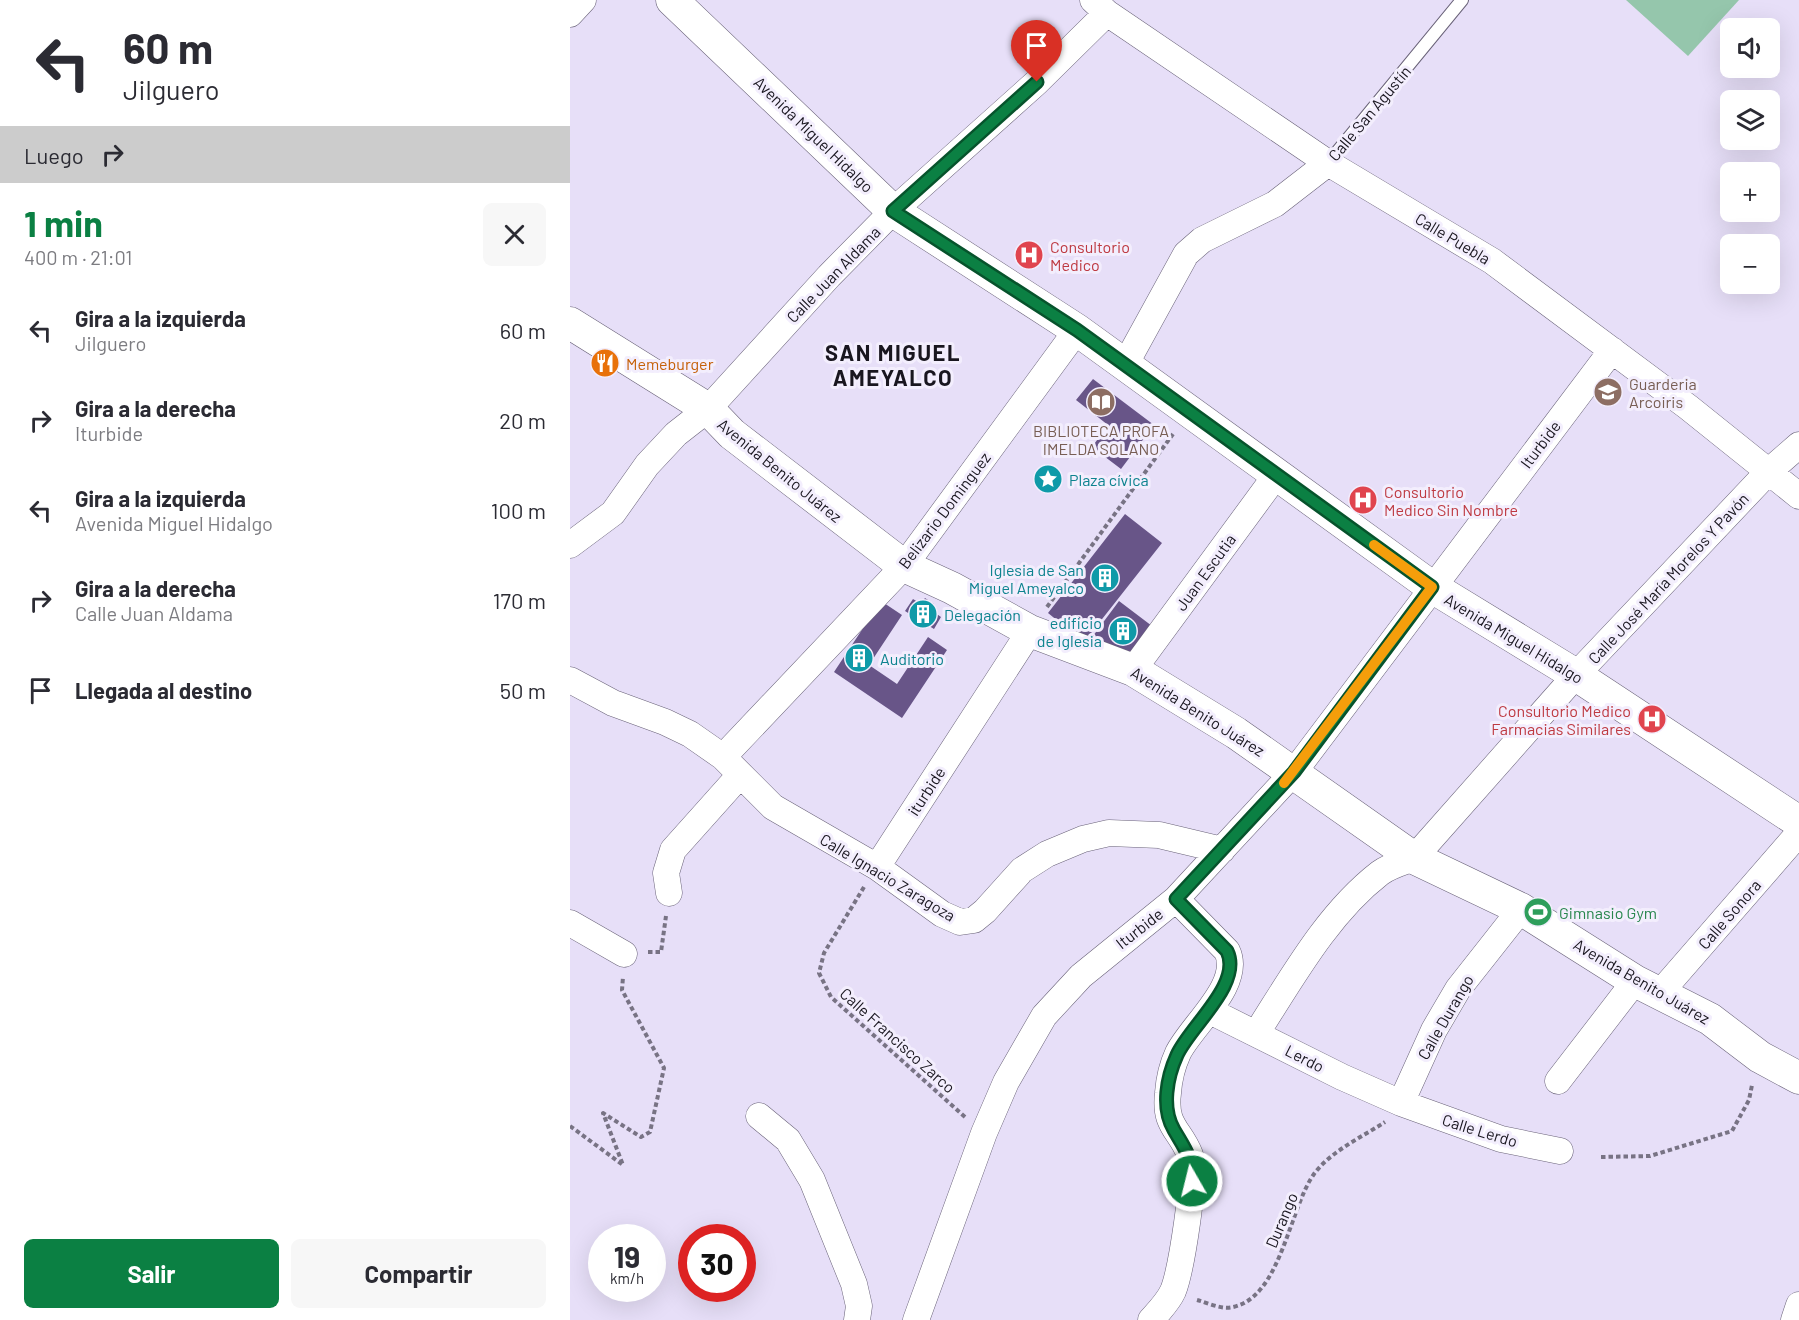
<!DOCTYPE html>
<html lang="es">
<meta charset="utf-8">
<style>
:root{--surface:#fff;--page:#f7f7f7;--text:#2b2b33;--muted:#7c7c81;--accent:#0b8043}
body{margin:0;font-family:Barlow,sans-serif;background:var(--page);color:var(--text);height:100vh;display:flex;flex-direction:column;font-size:22px;white-space:nowrap}
*{box-sizing:border-box;margin:0}
p{font-size:20px;color:var(--muted)}
.icon{flex:none;width:33px;height:33px;fill:none;stroke:currentColor;stroke-width:2;stroke-linecap:round;stroke-linejoin:round}
.map{position:relative;flex:1;overflow:hidden}
.side{display:flex;flex-direction:column;background:var(--surface);width:570px}
.side>*{flex:none}
.top-card{background:#fff;color:var(--text);overflow:hidden}
.tools{position:absolute;left:1150px;top:18px;display:grid;gap:12px}
.tools a{display:grid;place-items:center;width:60px;height:60px;border-radius:9px;background:var(--surface);box-shadow:0 6px 24px #0002;font-size:30px}
.speed{position:absolute;left:18px;top:1224px;display:flex;gap:12px;font-size:30px;font-weight:700;text-align:center}
.speed>*{display:grid;place-content:center;width:78px;height:78px;border-radius:50%;background:var(--surface);box-shadow:0 6px 24px #0002;line-height:1}
.speed small{font-size:15px;font-weight:400}
.speed .limit{border:9px solid #d22;background:#fff;color:#111}
.pin{position:absolute;display:grid;place-items:center;width:51px;height:51px;color:#fff;margin:-62px -26px;border-radius:50% 50% 50% 0;rotate:-45deg;box-shadow:0 0 6px #0007}
.pin .icon{rotate:45deg}
.me{position:absolute;width:66px;margin:-33px;rotate:352deg;stroke-linejoin:round;filter:drop-shadow(0 0 4px #0008)}
.turn{display:flex;align-items:center;gap:21px;height:126px;padding:0 24px;font-size:27px}
.turn .icon{width:78px;height:78px;stroke-width:2.5}
.turn b{display:block;font-size:42px;line-height:51px}
.then{display:flex;align-items:center;height:57px;padding:0 24px;background:#0003;gap:12px;font-size:22px}
.round{display:grid;place-items:center;flex:none;width:63px;height:63px;border-radius:9px;background:var(--page)}
.head{display:flex;align-items:center;justify-content:space-between;height:102px;padding:0 24px}
h1{font-size:36px;font-weight:700;line-height:45px;color:var(--accent)}
.action{display:flex;gap:12px;margin-top:auto;padding:12px 24px}
.action a{flex:1;height:69px;border-radius:9px;background:var(--accent);color:#fff;font-size:24px;font-weight:700;line-height:69px;text-align:center}
.action a+a{background:var(--page);color:var(--text)}
ul{padding:0;list-style:none}
li{display:flex;align-items:center;gap:18px;height:90px;padding:0 24px}
li div{flex:1}
li b{display:block;font-size:22px}
li em{font-style:normal}
main{display:flex;flex:1;min-height:0}
.map>svg:first-child{display:block}
</style>
<main>
<section class="side">
<div class="top-card">
<div class="turn"><svg class="icon" aria-label="left" viewBox="0 0 24 24"><path d="M17 20v-9H6M10 6l-5 5 5 5"/></svg><div><b>60 m</b>Jilguero</div></div>
<div class="then">Luego<svg class="icon" aria-label="right" viewBox="0 0 24 24"><path d="M7 20v-9h11M14 6l5 5-5 5"/></svg></div>
</div>
<div class="head"><div><h1>1 min</h1><p>400 m · 21:01</p></div><a class="round"><svg class="icon" aria-label="close" viewBox="0 0 24 24"><path d="M6 6l12 12M18 6L6 18"/></svg></a></div>
<ul>
<li><svg class="icon" aria-label="left" viewBox="0 0 24 24"><path d="M17 20v-9H6M10 6l-5 5 5 5"/></svg><div><b>Gira a la izquierda</b><p>Jilguero</p></div><em>60 m</em></li>
<li><svg class="icon" aria-label="right" viewBox="0 0 24 24"><path d="M7 20v-9h11M14 6l5 5-5 5"/></svg><div><b>Gira a la derecha</b><p>Iturbide</p></div><em>20 m</em></li>
<li><svg class="icon" aria-label="left" viewBox="0 0 24 24"><path d="M17 20v-9H6M10 6l-5 5 5 5"/></svg><div><b>Gira a la izquierda</b><p>Avenida Miguel Hidalgo</p></div><em>100 m</em></li>
<li><svg class="icon" aria-label="right" viewBox="0 0 24 24"><path d="M7 20v-9h11M14 6l5 5-5 5"/></svg><div><b>Gira a la derecha</b><p>Calle Juan Aldama</p></div><em>170 m</em></li>
<li><svg class="icon" aria-label="arrive" viewBox="0 0 24 24"><path d="M6 21V4h12l-3 4 3 4H6"/></svg><div><b>Llegada al destino</b></div><em>50 m</em></li>
</ul>
<div class="action"><a>Salir</a><a>Compartir</a></div>
</section>
<div class="map">
<svg width="1229" height="1320" viewBox="0 0 1229 1320">
<rect width="100%" height="100%" fill="#e7dff8"/>
<path fill="#95c6ac" d="M 1056,0 L 1169,0 L 1118,56 Z"/>
<path fill="#685588" d="M 523,379 L 584,425 L 551,469 L 522,447 L 538,425 L 506,400 Z
M 555,514 L 592,543 L 514,642 L 478,613 Z
M 355,598 L 364,604 L 361,610 L 371,617 L 364,629 L 335,611 L 343,599 L 351,604 Z
M 311,601 L 332,615 L 299,665 L 327,684 L 358,637 L 377,650 L 332,718 L 264,672 Z
M 549,601 L 582,626 L 557,660 L 523,636 Z"/>
<g fill="none" stroke-linecap="round" stroke-linejoin="round">
<g stroke="#6a6379" stroke-width="14">
<path id="service" d="M 758,163 L 892,0"/>
</g>
<g stroke="#6a6379" stroke-width="27">
<path id="minor" d="M 523,0 L 537,13 L 758,163 L 922,261 L 1118,407 L 1229,496
M 0,14 L 13,0
M 555,365 L 616,254 L 632,240 L 705,204 L 758,163
M 0,545 L 43,513 L 77,465 L 106,434 L 138,409 L 259,276 L 323,211 L 467,82 L 537,13
M 563,670 L 707,474
M 0,680 L 43,703 L 95,722 L 120,734 L 153,757 L 203,807 L 307,867 L 372,914 L 390,922 L 404,920 L 415,911 L 452,870 L 477,854 L 513,839 L 539,833 L 589,835 L 652,850
M 153,757 L 334,566 L 507,330
M 307,867 L 460,631
M 99,893 L 96,873 L 103,850 L 170,775
M 0,923 L 54,954
M 1089,994 L 1229,833
M 640,1011 L 772,1077 L 831,1103 L 931,1139 L 990,1151
M 686,1034 C 722,978 757,914 810,873 C 819,866 833,862 844,858 L 1006,675 L 1198,472 L 1229,445
M 988,1081 L 1065,981
M 831,1103 L 864,1030 L 888,989 L 951,909
M 189,1116 L 218,1140 L 242,1180 L 284,1284 L 289,1306 L 287,1320
M 346,1320 L 414,1133 L 436,1082 L 474,1016 L 511,976 L 606,899 L 724,772 L 1042,350
M 581,1320 C 589,1311 598,1302 603,1291 C 611,1271 627,1173 620,1155 C 610,1129 594,1127 598,1093 C 599,1079 602,1066 608,1053 C 621,1026 673,984 657,951 L 606,899
M 1224,1320 L 1229,1305"/>
</g>
<g stroke="#6a6379" stroke-width="33">
<path id="tertiary" d="M 102,0 L 323,211 L 507,330 L 862,587 L 1006,675 L 1229,822
M 0,323 L 138,409 L 162,434 L 334,566 L 382,588 L 460,631 L 563,670 L 666,733 L 844,858 L 951,909 L 1065,981 L 1140,1019 L 1190,1057 L 1229,1078"/>
</g>
<path stroke="#787384" stroke-width="4" stroke-dasharray="4.5 3" stroke-linecap="butt" d="M 477,607 L 603,434
M 294,887 L 254,953 L 249,973 L 261,997 L 395,1117
M 78,952 L 91,952 L 96,916
M 0,1126 L 53,1165 L 33,1113 L 71,1137 L 80,1132 L 94,1068 L 52,990 L 53,977
M 1031,1157 L 1080,1156 L 1162,1131 L 1179,1100 L 1182,1085
M 627,1300 C 638,1303 652,1310 663,1307 C 711,1297 719,1209 744,1174 C 761,1151 792,1137 815,1122"/>
<use href="#service" stroke="#fff" stroke-width="12"/>
<use href="#minor" stroke="#fff" stroke-width="26"/>
<use href="#tertiary" stroke="#fff" stroke-width="32"/>
</g>
<g fill="none" stroke-linecap="round" stroke-linejoin="round">
<g stroke="#07532c" stroke-width="15">
<path id="route" d="M 467,82 L 323,211 L 507,330 L 862,587 L 724,772 L 606,899 L 657,951 C 673,984 620,1026 607,1055 C 597,1077 591,1108 604,1130 C 615,1149 623,1158 622,1181"/>
</g>
<use href="#route" stroke="#0b8043" stroke-width="10"/>
<path stroke="#f59e0b" stroke-width="10" d="M 714,783 L 862,587 L 804,545"/>
</g>
<defs>
<g id="hospital-disc" transform="scale(1.5)"><circle r="9.5" fill="#e0444e" stroke="#f3eefd"/><path d="M-5-5h3v3.5h4V-5h3V5h-3V1.5h-4V5h-3Z" fill="#fff"/></g>
<g id="restaurant-disc" transform="scale(1.5)"><circle r="9.5" fill="#e8710a" stroke="#f3eefd"/><path d="M-5-6h1v4h1v-4h1v4h1v-4h1v5L-1.5 .5V6h-2V.5L-5-1ZM5-6V6H3V1.5H1.5Q1.5-4 5-6Z" fill="#fff"/></g>
<g id="school-disc" transform="scale(1.5)"><circle r="9.5" fill="#8d6e63" stroke="#f3eefd"/><path d="M0-5L7-2L0 1L-7-2ZM-4 1L0 2.5L4 1V4Q0 6-4 4Z" fill="#fff"/></g>
<g id="library-disc" transform="scale(1.5)"><circle r="9.5" fill="#8d6e63" stroke="#f3eefd"/><path d="M-6-4Q-3-5.5-.7-3.5V5Q-3 3-6 4ZM6-4Q3-5.5 .7-3.5V5Q3 3 6 4Z" fill="#fff"/></g>
<g id="sight-disc" transform="scale(1.5)"><circle r="9.5" fill="#0f9aa8" stroke="#f3eefd"/><path d="M0-6L1.8-2.2L6-1.7L2.9 1.2L3.7 5.4L0 3.3L-3.7 5.4L-2.9 1.2L-6-1.7L-1.8-2.2Z" fill="#fff"/></g>
<g id="building-disc" transform="scale(1.5)"><circle r="9.5" fill="#0f9aa8" stroke="#f3eefd"/><path d="M-4-6H4V6H1V3H-1V6H-4ZM-2.5-4.3h1.7v1.8h-1.7ZM.8-4.3h1.7v1.8H.8ZM-2.5-1h1.7V.8h-1.7ZM.8-1h1.7V.8H.8Z" fill="#fff"/></g>
<g id="stadium-disc" transform="scale(1.5)"><circle r="9.5" fill="#2e9e5b" stroke="#f3eefd"/><path d="M0-5a6.5 5 0 1 0 0 10a6.5 5 0 1 0 0-10ZM-3.5-1.8h7v3.6h-7Z" fill="#fff"/></g>
</defs>
<g fill-rule="evenodd">
<use href="#hospital-disc" x="459" y="255"/>
<use href="#restaurant-disc" x="35" y="363"/>
<use href="#school-disc" x="1038" y="392"/>
<use href="#library-disc" x="531" y="402"/>
<use href="#sight-disc" x="478" y="479"/>
<use href="#hospital-disc" x="793" y="500"/>
<use href="#building-disc" x="535" y="578"/>
<use href="#building-disc" x="353" y="614"/>
<use href="#building-disc" x="553" y="631"/>
<use href="#building-disc" x="289" y="658"/>
<use href="#hospital-disc" x="1082" y="719"/>
<use href="#stadium-disc" x="968" y="912"/>
</g>
<g text-anchor="middle" dominant-baseline="central" stroke-width="6" stroke-linejoin="round" paint-order="stroke">
<g font-size="16" fill="#19161f" stroke="#f3eefd">
<text transform="translate(799 113) rotate(-50)">Calle San Agustín</text>
<text transform="translate(244 134) rotate(44)">Avenida Miguel Hidalgo</text>
<text transform="translate(883 238) rotate(31)">Calle Puebla</text>
<text transform="translate(263 274) rotate(-46)">Calle Juan Aldama</text>
<text transform="translate(970 444) rotate(-53)">Iturbide</text>
<text transform="translate(210 470) rotate(39)">Avenida Benito Juárez</text>
<text transform="translate(374 510) rotate(-53)">Belizario Dominguez</text>
<text transform="translate(635 572) rotate(-54)">Juan Escutia</text>
<text transform="translate(1098 578) rotate(-47)">Calle José María Morelos Y Pavón</text>
<text transform="translate(944 638) rotate(31)">Avenida Miguel Hidalgo</text>
<text transform="translate(628 711) rotate(32)">Avenida Benito Juárez</text>
<text transform="translate(356 791) rotate(-57)">iturbide</text>
<text transform="translate(318 877) rotate(31)">Calle Ignacio Zaragoza</text>
<text transform="translate(1159 914) rotate(-49)">Calle Sonora</text>
<text transform="translate(569 928) rotate(-38)">Iturbide</text>
<text transform="translate(1072 981) rotate(30)">Avenida Benito Juárez</text>
<text transform="translate(875 1017) rotate(-60)">Calle Durango</text>
<text transform="translate(328 1040) rotate(42)">Calle Francisco Zarco</text>
<text transform="translate(735 1058) rotate(27)">Lerdo</text>
<text transform="translate(910 1130) rotate(17)">Calle Lerdo</text>
<text transform="translate(711 1220) rotate(-67)">Durango</text>
</g>
<g font-size="16" fill="#be3a42" stroke="#f3eefd" text-anchor="start">
<text x="480" y="246">Consultorio<tspan x="480" dy="18">Medico</tspan></text>
<text x="814" y="491">Consultorio<tspan x="814" dy="18">Medico Sin Nombre</tspan></text>
<text x="1061" y="710" text-anchor="end">Consultorio Medico<tspan x="1061" dy="18">Farmacias Similares</tspan></text>
</g>
<g font-size="16" fill="#c56008" stroke="#f3eefd" text-anchor="start">
<text x="56" y="363">Memeburger</text>
</g>
<g font-size="16" fill="#785e54" stroke="#f3eefd" text-anchor="start">
<text x="1059" y="383">Guarderia<tspan x="1059" dy="18">Arcoiris</tspan></text>
<text x="531" y="430" text-anchor="middle">BIBLIOTECA PROFA<tspan x="531" dy="18">IMELDA SOLANO</tspan></text>
</g>
<g font-size="16" fill="#0d838f" stroke="#f3eefd" text-anchor="start">
<text x="499" y="479">Plaza cívica</text>
<text x="514" y="569" text-anchor="end">Iglesia de San<tspan x="514" dy="18">Miguel Ameyalco</tspan></text>
<text x="374" y="614">Delegación</text>
<text x="532" y="622" text-anchor="end">edificio<tspan x="532" dy="18">de Iglesia</tspan></text>
<text x="310" y="658">Auditorio</text>
</g>
<g font-size="16" fill="#27864d" stroke="#f3eefd" text-anchor="start">
<text x="989" y="912">Gimnasio Gym</text>
</g>
<g font-size="22" font-weight="bold" letter-spacing="1.5" fill="#19161f" stroke="#f3eefd">
<text x="323" y="352">SAN MIGUEL<tspan x="323" dy="25">AMEYALCO</tspan></text>
</g>
</g>
</svg>
<div class="tools">
<a><svg class="icon" aria-label="sound" viewBox="0 0 24 24"><path d="M4 9h4l5-4v14l-5-4H4zM17 9q2 3 0 6"/></svg></a>
<a><svg class="icon" aria-label="layers" viewBox="0 0 24 24"><path d="M12 4l9 5-9 5-9-5zM3 14l9 5 9-5"/></svg></a>
<a>+</a>
<a>−</a>
</div>
<div class="speed"><div>19<small>km/h</small></div><div class="limit">30</div></div>
<div class="pin" style="left:467px;top:82px;background:#d93025"><svg class="icon" aria-label="arrive" viewBox="0 0 24 24"><path d="M6 21V4h12l-3 4 3 4H6"/></svg></div>
<svg class="me" style="left:622px;top:1181px" viewBox="-20 -20 40 40"><circle r="17" fill="#0b8043" stroke="#fff" stroke-width="3"/><path d="M0-11L8 9 0 5-8 9z" fill="#fff"/></svg>
</div>
</main>
